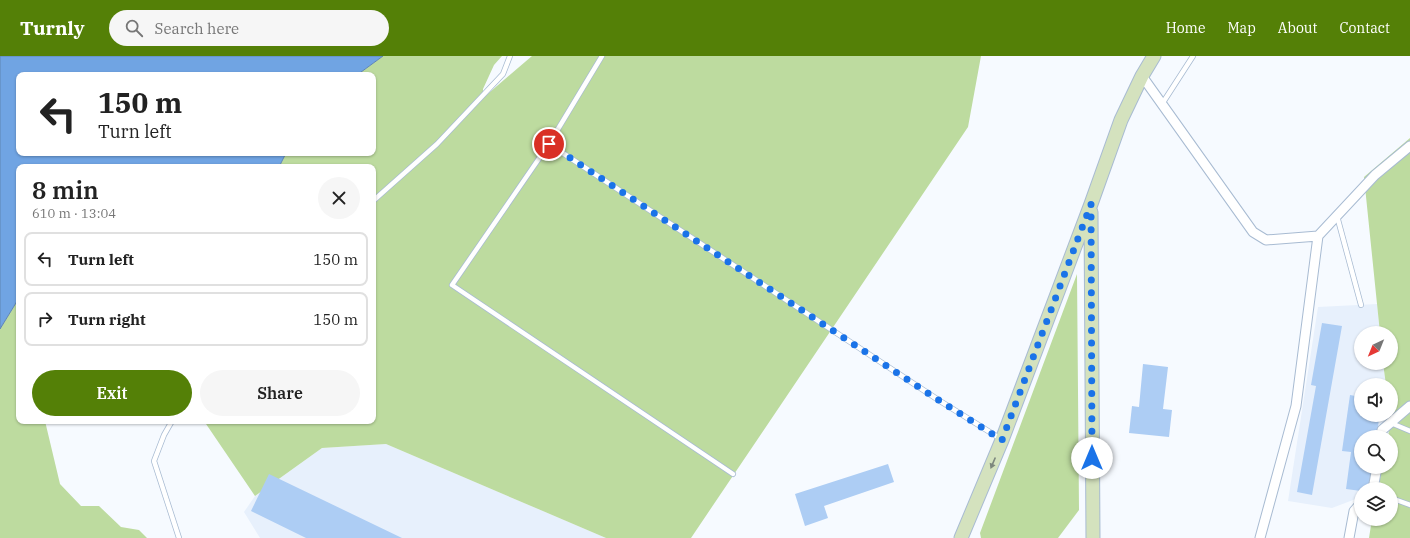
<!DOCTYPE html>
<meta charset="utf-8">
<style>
:root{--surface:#fff;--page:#f6f6f6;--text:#222;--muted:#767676;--line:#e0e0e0;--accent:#548007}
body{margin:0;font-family:"IBM Plex Serif",serif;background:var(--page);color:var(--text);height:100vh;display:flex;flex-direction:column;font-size:15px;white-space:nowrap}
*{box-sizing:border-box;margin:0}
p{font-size:13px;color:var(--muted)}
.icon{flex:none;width:22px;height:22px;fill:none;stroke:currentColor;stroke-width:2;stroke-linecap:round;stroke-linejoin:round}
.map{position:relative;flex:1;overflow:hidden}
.sheet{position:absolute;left:16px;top:108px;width:360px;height:260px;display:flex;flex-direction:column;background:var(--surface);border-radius:8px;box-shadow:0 1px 3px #0004}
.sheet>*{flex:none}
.banner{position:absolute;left:16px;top:16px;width:360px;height:84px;border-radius:8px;box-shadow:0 1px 3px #0004;background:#fff;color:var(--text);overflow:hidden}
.needle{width:26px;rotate:223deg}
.tools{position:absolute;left:1354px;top:270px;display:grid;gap:8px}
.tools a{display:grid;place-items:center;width:44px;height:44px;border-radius:50%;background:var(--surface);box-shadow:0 1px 3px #0004;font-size:20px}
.pin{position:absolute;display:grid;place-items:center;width:34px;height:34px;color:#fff;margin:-17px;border:2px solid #fff;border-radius:50%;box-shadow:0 1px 4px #0007}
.me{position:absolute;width:44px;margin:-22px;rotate:0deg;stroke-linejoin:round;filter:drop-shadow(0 0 3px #0008)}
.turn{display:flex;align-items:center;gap:14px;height:84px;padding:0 16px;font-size:18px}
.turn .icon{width:52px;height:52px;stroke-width:2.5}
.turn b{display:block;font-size:28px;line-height:34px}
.round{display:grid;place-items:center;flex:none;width:42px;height:42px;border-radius:21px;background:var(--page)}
.overview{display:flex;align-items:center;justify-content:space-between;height:68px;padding:0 16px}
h1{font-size:24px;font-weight:600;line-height:30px}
.action{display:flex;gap:8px;margin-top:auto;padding:8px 16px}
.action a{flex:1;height:46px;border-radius:24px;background:var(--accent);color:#fff;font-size:16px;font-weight:600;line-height:46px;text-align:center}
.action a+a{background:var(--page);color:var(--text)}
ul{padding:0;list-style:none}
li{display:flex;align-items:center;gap:12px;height:54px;margin:0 8px 6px;padding:0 8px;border:2px solid var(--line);border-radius:8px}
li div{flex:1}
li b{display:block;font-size:15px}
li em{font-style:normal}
header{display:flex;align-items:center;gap:24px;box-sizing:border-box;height:56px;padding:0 20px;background:var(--accent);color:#fff}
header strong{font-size:19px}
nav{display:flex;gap:22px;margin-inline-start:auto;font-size:14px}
.search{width:280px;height:36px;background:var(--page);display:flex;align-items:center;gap:10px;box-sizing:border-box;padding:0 14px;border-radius:22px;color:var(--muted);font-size:15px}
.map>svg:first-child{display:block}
</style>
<header>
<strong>Turnly</strong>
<div class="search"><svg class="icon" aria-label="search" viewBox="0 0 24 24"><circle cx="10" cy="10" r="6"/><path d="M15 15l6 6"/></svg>Search here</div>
<nav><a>Home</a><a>Map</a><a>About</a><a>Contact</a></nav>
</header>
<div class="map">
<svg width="1410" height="482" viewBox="0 0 1410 482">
<rect width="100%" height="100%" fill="#f6faff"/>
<path fill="#e7f0fc" d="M 1377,248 L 1380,277 L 1361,277 L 1361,307 L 1383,307 L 1386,329 L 1361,329 L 1361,359 L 1389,359 L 1390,368 L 1388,381 L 1361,381 L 1361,411 L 1382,411 L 1378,432 L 1361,433 L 1361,441 L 1332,452 L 1288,445 L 1318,251 Z
M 386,388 L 606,482 L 260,482 L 244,456 L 255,440 L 322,392 Z"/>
<path fill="#bddb9f" d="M 383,0 L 502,0 L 494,9 L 483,33 L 483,42 L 532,0 L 981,0 L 968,71 L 691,482 L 606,482 L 386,388 L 322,392 L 255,440 L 204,365 L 373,365 L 373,111 L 279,111 L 286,97 L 373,97 L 373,19 L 357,19 Z
M 1410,82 L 1410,482 L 1369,482 L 1372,463 L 1391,463 L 1391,433 L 1378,433 L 1382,411 L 1391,411 L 1391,381 L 1388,381 L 1390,368 L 1389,359 L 1391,359 L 1391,329 L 1386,329 L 1383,307 L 1391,307 L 1391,277 L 1380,277 L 1364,121 Z
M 1077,218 L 1079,454 L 1058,482 L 981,482 L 980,477 Z
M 19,242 L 19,365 L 45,365 L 60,428 L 81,450 L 99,450 L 121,471 L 139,474 L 147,482 L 0,482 L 0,273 Z"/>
<path fill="#70a4e3" stroke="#5f85b4" d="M 0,0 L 383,0 L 357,19 L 19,19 L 19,97 L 286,97 L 279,111 L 19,111 L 19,242 L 0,273 Z"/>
<path fill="#adcdf4" d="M 1322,267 L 1342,270 L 1312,439 L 1297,436 L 1316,330 L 1311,329 Z
M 1143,308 L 1168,311 L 1163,353 L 1172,354 L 1169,381 L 1129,377 L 1132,350 L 1139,351 Z
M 1350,339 L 1361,341 L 1361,359 L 1373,359 L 1373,361 L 1379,362 L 1377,381 L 1361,381 L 1361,411 L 1373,411 L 1370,433 L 1361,433 L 1361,435 L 1346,433 L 1351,396 L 1342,395 Z
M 888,408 L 894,426 L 824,450 L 828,462 L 805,470 L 795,438 Z
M 269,418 L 402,482 L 306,482 L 251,455 Z"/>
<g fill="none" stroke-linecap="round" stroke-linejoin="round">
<g stroke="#a8bbd2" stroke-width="6">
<path id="lane" d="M 1162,48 L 1193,0
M 549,88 L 602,0
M 373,145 L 437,88 L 503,18 L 510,0
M 1337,160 L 1361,249
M 172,365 L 164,379 L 154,405 L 179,482
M 1391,367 L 1410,375
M 733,418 L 452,229 L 549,88 L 940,345 L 1001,383
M 1391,442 L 1410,449"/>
</g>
<g stroke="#a8bbd2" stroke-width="11">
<path id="street" d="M 1142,20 L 1253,176 L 1266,184 L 1318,180
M 1381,381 L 1382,374 L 1410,350
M 1373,433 L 1377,411
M 1260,482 L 1296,350 L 1318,180 L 1375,119 L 1410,90
M 1349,482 L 1354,455 L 1361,447"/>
</g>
<g stroke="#a8bbd2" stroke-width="15">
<path id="secondary" d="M 1091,156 L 1093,482
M 961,482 L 1002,384 L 1091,148 L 1121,64 L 1142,20 L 1154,0"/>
</g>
<use href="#lane" stroke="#fff" stroke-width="4.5"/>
<use href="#street" stroke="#fff" stroke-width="9"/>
<use href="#secondary" stroke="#d4e2be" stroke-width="13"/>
</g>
<defs><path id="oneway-solid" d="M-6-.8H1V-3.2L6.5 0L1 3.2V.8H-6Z"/></defs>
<use fill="#7d877d" href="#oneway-solid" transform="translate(993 407) rotate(113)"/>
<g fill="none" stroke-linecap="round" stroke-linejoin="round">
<path stroke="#1a73e8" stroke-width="7" stroke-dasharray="0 12.6" d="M 549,88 L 940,345 L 1002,384 L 1091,148 L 1092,402"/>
</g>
</svg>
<div class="tools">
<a><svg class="needle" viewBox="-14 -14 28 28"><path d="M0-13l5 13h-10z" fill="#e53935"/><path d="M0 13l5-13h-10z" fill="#767676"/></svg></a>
<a><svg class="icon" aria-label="sound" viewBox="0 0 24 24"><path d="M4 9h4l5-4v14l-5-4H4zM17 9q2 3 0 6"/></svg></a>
<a><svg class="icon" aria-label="search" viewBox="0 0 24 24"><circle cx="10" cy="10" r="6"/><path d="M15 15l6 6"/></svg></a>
<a><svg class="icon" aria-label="layers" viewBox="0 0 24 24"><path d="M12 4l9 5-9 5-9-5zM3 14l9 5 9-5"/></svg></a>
</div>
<div class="pin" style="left:549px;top:88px;background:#d93025"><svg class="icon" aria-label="arrive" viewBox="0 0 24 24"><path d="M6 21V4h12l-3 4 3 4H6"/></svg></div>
<svg class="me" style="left:1092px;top:402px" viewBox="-20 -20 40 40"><circle r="19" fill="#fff"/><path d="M0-13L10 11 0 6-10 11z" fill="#1a73e8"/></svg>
<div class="banner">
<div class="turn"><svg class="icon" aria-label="left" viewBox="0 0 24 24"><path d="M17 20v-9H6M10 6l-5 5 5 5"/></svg><div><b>150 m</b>Turn left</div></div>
</div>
<section class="sheet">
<div class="overview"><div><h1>8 min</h1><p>610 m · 13:04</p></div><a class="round"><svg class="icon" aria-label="close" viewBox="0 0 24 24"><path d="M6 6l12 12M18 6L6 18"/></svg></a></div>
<ul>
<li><svg class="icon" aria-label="left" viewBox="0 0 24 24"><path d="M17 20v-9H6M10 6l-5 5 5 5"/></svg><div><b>Turn left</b></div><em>150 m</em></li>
<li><svg class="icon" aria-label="right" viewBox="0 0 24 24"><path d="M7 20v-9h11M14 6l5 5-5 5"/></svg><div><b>Turn right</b></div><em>150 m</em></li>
</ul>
<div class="action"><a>Exit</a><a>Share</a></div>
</section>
</div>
